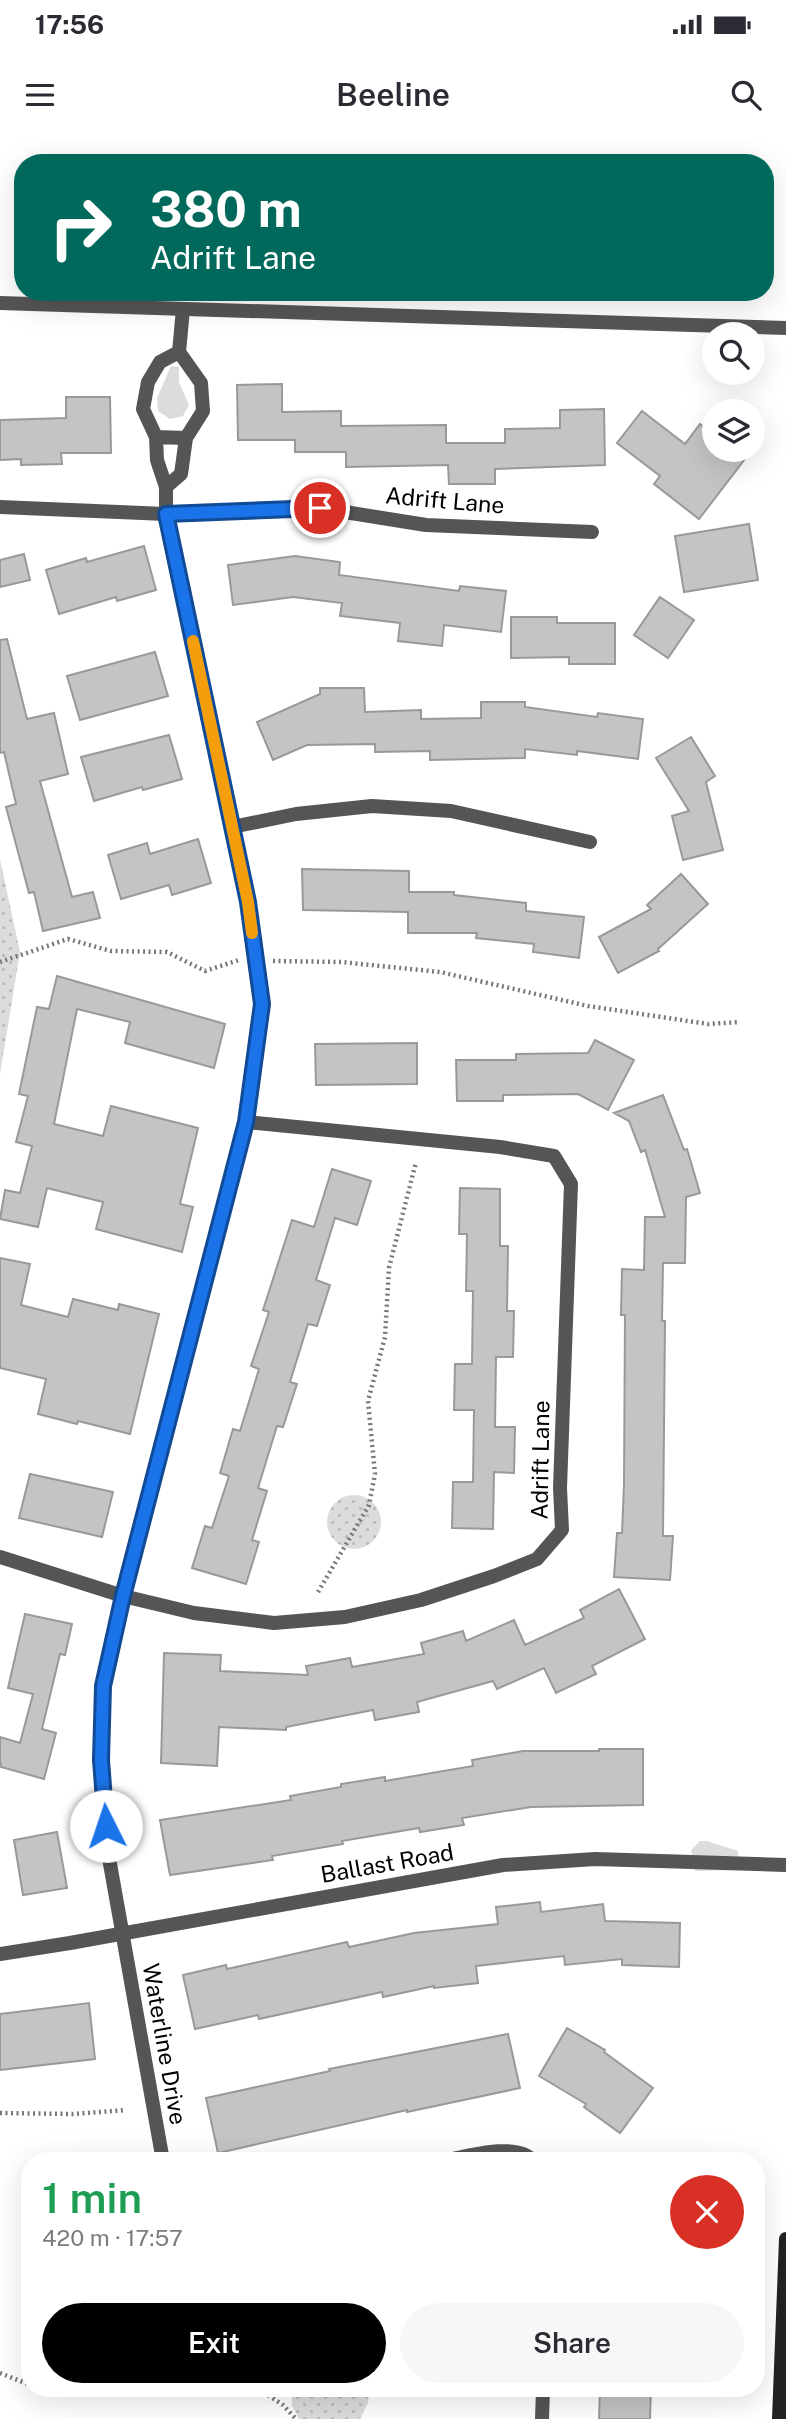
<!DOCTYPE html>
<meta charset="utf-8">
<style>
:root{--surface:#fff;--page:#f7f7f7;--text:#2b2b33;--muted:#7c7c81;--accent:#000}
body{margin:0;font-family:"Public Sans",sans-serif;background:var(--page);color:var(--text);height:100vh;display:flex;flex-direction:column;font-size:26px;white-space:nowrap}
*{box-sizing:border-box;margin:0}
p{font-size:23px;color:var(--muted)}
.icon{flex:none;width:38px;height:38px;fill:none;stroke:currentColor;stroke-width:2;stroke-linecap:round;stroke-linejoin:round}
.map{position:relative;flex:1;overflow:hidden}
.sheet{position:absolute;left:21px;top:2012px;width:744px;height:245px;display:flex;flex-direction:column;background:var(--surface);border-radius:28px;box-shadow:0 7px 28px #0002}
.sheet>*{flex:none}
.banner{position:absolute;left:14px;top:14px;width:760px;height:147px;border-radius:28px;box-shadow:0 7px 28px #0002;background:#00695c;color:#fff;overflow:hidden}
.fabs{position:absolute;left:702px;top:182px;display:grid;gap:14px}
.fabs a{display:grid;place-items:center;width:63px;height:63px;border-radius:50%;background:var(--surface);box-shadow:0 7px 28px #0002;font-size:35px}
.pin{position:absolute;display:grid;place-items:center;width:60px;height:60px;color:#fff;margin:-30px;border:4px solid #fff;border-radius:50%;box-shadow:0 2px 7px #0007}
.me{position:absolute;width:77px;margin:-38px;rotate:356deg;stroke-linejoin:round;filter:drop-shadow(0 0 5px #0008)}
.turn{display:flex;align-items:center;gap:24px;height:147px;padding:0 21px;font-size:32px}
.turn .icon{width:91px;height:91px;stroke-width:2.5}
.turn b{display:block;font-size:49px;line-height:60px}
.round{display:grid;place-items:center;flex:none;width:74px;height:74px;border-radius:37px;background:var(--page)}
.head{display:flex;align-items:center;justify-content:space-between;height:119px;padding:0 21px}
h1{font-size:42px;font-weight:600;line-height:52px;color:#1e9e55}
.action{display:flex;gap:14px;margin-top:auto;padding:14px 21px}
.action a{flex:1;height:80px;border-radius:42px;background:var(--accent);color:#fff;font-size:28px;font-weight:600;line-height:80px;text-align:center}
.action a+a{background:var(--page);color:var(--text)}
.status{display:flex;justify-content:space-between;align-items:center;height:49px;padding:0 35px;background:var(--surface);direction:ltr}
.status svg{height:19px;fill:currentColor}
header{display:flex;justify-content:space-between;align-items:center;height:91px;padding:0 21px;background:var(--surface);font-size:32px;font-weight:600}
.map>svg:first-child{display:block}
</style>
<div class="status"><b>17:56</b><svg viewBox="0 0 49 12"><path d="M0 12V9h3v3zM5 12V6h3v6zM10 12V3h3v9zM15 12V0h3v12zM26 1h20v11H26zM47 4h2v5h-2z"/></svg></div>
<header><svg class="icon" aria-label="menu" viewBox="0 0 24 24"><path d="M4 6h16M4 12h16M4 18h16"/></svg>Beeline<svg class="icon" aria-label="search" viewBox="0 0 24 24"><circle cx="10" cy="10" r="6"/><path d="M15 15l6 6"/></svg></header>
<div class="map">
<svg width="786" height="2279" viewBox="0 0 786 2279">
<defs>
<pattern id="park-dots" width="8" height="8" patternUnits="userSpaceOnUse" patternTransform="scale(1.75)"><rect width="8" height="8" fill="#dcdcdc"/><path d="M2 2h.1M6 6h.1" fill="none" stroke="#bbb" stroke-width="1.8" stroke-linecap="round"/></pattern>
</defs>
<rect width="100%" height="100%" fill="#fff"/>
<path fill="#dcdcdc" d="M 171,226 L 179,227 L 179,242 L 189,265 L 183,276 L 170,279 L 158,271 L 157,258 Z
M 700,1701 L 707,1701 L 738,1711 L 739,1730 L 695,1731 L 691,1710 Z"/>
<path fill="url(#park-dots)" d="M 0,719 L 20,812 L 0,934 Z
M327 1382a27 27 0 1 1 54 0a27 27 0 1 1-54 0Z
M 291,2249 L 369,2249 L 368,2263 L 360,2279 L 299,2279 L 292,2266 Z"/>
<path fill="#c4c4c4" stroke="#999" stroke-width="2" d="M 282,244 L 282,272 L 341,271 L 341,286 L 446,285 L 446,303 L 505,303 L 505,289 L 560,288 L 560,270 L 604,269 L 605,325 L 495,329 L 495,344 L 449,344 L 448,325 L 346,327 L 346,312 L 295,312 L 295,300 L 238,300 L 237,245 Z
M 66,257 L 110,257 L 111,313 L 61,313 L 62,324 L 21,325 L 21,319 L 0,320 L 0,280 L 66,278 Z
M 642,271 L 685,304 L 700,284 L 714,295 L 714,310 L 733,310 L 745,319 L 699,379 L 654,344 L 660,336 L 617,303 Z
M 749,384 L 758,440 L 684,452 L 675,396 Z
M 144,406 L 156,450 L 117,461 L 116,457 L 59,474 L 46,430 L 86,418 L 87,422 Z
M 24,414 L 30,440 L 0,447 L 0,420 Z
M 295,416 L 340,422 L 339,435 L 459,451 L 460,446 L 506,451 L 501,492 L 444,485 L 442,506 L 398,501 L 400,483 L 340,476 L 342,463 L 293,457 L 233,465 L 228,425 Z
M 660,457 L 694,480 L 668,518 L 634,495 Z
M 511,477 L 557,477 L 557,483 L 615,483 L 615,524 L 569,524 L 569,517 L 511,518 Z
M 7,499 L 27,579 L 54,573 L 68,634 L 40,641 L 72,757 L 93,752 L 100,778 L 43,791 L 34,752 L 29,753 L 6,667 L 16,664 L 4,612 L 0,613 L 0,500 Z
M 155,512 L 168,556 L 80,580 L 67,536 Z
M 320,548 L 364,548 L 365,572 L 421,570 L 421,579 L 481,578 L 481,562 L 525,562 L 525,567 L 597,577 L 598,573 L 643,579 L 638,619 L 577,611 L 577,615 L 525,609 L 525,618 L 430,620 L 430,611 L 375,612 L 375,604 L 307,605 L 273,620 L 257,582 L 320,554 Z
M 169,595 L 182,639 L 143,650 L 142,647 L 94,661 L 81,617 Z
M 691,597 L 715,636 L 706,642 L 723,710 L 683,720 L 672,676 L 689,671 L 656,618 Z
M 198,699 L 211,743 L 172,755 L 169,745 L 121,759 L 108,715 L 147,703 L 150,714 Z
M 302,729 L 409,731 L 409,752 L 454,752 L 454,755 L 526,763 L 526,771 L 584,777 L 579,818 L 533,812 L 534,804 L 476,798 L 477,793 L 408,793 L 408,772 L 303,770 Z
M 681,734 L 708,764 L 658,809 L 659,811 L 618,833 L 599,797 L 651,769 L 647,765 Z
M 57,836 L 225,884 L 214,928 L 125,903 L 130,882 L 77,869 L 54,984 L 103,996 L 111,966 L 198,988 L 180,1064 L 193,1067 L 182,1112 L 96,1089 L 103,1062 L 47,1048 L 38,1087 L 0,1079 L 5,1050 L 20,1053 L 32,1006 L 16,1002 L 28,956 L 19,954 L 37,867 L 49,869 Z
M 595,900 L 634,920 L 608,970 L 578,954 L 503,955 L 503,961 L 457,961 L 456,920 L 516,920 L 516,914 L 588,913 Z
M 417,903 L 417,944 L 316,945 L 315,904 Z
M 663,955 L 684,1010 L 687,1009 L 700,1053 L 686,1057 L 685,1123 L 663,1123 L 662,1181 L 665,1181 L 663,1396 L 673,1396 L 670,1440 L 614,1437 L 617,1393 L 622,1393 L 624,1344 L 625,1175 L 621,1175 L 622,1129 L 644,1130 L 645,1077 L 665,1077 L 645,1010 L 641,1012 L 629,981 L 614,973 Z
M 332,1029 L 371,1041 L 357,1085 L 335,1078 L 316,1140 L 330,1145 L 317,1186 L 308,1184 L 290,1242 L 297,1244 L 283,1287 L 277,1286 L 258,1348 L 267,1351 L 252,1400 L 259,1402 L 246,1444 L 192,1428 L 205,1386 L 212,1388 L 229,1336 L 220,1333 L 233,1289 L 240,1291 L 259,1229 L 251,1226 L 269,1172 L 263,1170 L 292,1080 L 314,1087 Z
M 460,1048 L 500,1049 L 500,1106 L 508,1106 L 507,1171 L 514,1171 L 513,1217 L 496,1217 L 495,1287 L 515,1287 L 514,1333 L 494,1332 L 493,1389 L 452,1388 L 453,1342 L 473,1342 L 474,1270 L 454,1270 L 455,1224 L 472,1224 L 473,1151 L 466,1151 L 467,1094 L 459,1094 Z
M 0,1118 L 30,1124 L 21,1165 L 68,1177 L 73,1159 L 118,1170 L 119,1164 L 159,1174 L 130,1294 L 78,1281 L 77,1284 L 38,1274 L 46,1239 L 0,1228 Z
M 30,1334 L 113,1352 L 102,1397 L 19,1378 Z
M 619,1449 L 645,1499 L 592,1526 L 596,1534 L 556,1553 L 544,1528 L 497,1549 L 493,1541 L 417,1562 L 419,1572 L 375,1580 L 373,1570 L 286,1587 L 286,1590 L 219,1587 L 217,1626 L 161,1623 L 164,1513 L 221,1515 L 220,1531 L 308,1535 L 306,1526 L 350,1518 L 352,1527 L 424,1514 L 421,1503 L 463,1491 L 466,1501 L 514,1480 L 525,1505 L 584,1478 L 580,1470 Z
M 25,1474 L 72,1484 L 65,1515 L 60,1514 L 42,1589 L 56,1593 L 44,1639 L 1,1627 L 0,1619 L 0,1597 L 20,1603 L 33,1554 L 8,1548 Z
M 599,1609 L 643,1609 L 643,1665 L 531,1667 L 462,1678 L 464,1685 L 420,1692 L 419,1688 L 342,1701 L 343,1704 L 272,1716 L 273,1720 L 170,1735 L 160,1680 L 291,1660 L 290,1656 L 341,1647 L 341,1644 L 385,1637 L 385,1641 L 473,1626 L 472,1620 L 523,1611 L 599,1611 Z
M 57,1692 L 67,1748 L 23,1755 L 14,1700 Z
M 540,1762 L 541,1772 L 603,1764 L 605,1781 L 680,1783 L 679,1827 L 622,1825 L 622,1819 L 565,1825 L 564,1816 L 476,1826 L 478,1843 L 434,1848 L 434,1846 L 383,1857 L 382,1852 L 259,1879 L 258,1875 L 195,1889 L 183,1835 L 226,1825 L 227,1829 L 347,1802 L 349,1807 L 414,1793 L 498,1784 L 496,1767 Z
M 89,1863 L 95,1919 L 0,1930 L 0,1874 Z
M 567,1888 L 605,1910 L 604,1912 L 653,1948 L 620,1993 L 584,1967 L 586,1964 L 539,1936 Z
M 508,1894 L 520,1948 L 407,1972 L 407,1970 L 218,2013 L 206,1958 L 330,1931 L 329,1929 Z
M 600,2249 L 651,2249 L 650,2279 L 599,2279 Z"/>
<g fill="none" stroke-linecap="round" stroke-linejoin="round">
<path stroke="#777" stroke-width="4.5" stroke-dasharray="2 3.5" stroke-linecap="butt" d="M 273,821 L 341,822 L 440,832 L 588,866 L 708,884 L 740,882
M 0,822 L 68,799 L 111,811 L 167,812 L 205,831 L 239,820
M 318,1452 L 369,1365 L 375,1334 L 368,1261 L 385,1197 L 389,1128 L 416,1022
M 0,1973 L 73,1974 L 126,1970
M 0,2233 L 30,2245
M 259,2249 L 283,2265 L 296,2279"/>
<path stroke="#555" stroke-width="14" d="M 156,297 L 186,298
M 166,347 L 181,334 L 186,298 L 203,271 L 201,243 L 179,212 L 183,169
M 0,367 L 166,374 L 320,368 L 426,385 L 592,392
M 232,687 L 296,674 L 372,666 L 451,671 L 590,702
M 0,1417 L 123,1456 L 194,1473 L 274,1483 L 345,1477 L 421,1460 L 494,1436 L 537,1419 L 562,1390 L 560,1348 L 571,1044 L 554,1016 L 500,1007 L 246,982
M 0,1814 L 70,1803 L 503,1725 L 595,1719 L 786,1725
M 163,2021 L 107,1707 L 101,1620 L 103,1546 L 123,1456 L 246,982 L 262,865 L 248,762 L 166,374 L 166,347 L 157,320 L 156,297 L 143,269 L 148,242 L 160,222 L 179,212
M 443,2021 C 465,2017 517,2001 533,2021
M 542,2279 L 543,2249"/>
<path stroke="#555" stroke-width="14" d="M 0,163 L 786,188"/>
<path stroke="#222" stroke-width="14" d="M 779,2279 L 786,2099"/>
</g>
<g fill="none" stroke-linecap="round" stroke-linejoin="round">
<g stroke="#114b97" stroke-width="18">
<path id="route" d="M 106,1686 L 101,1620 L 103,1546 L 123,1456 L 246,982 L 262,864 L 248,762 L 166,374 L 320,368"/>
</g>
<use href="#route" stroke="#1a73e8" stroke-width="12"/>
<path stroke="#f59e0b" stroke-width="12" d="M 193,501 L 248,762 L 252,793"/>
</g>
<g text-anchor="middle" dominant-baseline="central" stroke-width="7" stroke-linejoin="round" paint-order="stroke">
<g font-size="23" fill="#000" stroke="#fff">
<text transform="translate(445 360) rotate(5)">Adrift Lane</text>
<text transform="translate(540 1320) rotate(-89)">Adrift Lane</text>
<text transform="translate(387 1723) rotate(-10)">Ballast Road</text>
<text transform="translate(165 1904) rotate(80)">Waterline Drive</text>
</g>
</g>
</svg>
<div class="fabs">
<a><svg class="icon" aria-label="search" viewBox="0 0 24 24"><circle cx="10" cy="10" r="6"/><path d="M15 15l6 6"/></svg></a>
<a><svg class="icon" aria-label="layers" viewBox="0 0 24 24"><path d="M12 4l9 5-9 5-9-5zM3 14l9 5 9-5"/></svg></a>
</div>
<div class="pin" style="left:320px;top:368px;background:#d93025"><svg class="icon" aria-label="arrive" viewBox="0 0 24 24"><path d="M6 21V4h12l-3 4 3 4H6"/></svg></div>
<svg class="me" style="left:106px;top:1686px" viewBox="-20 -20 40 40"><circle r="19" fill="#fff"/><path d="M0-13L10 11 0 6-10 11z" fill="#1a73e8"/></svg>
<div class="banner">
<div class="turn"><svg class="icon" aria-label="right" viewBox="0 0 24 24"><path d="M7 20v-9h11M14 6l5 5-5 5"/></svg><div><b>380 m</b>Adrift Lane</div></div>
</div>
<section class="sheet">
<div class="head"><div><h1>1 min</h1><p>420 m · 17:57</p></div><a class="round" style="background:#d93025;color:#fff"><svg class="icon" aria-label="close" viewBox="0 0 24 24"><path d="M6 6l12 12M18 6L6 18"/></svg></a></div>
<div class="action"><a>Exit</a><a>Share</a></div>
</section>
</div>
